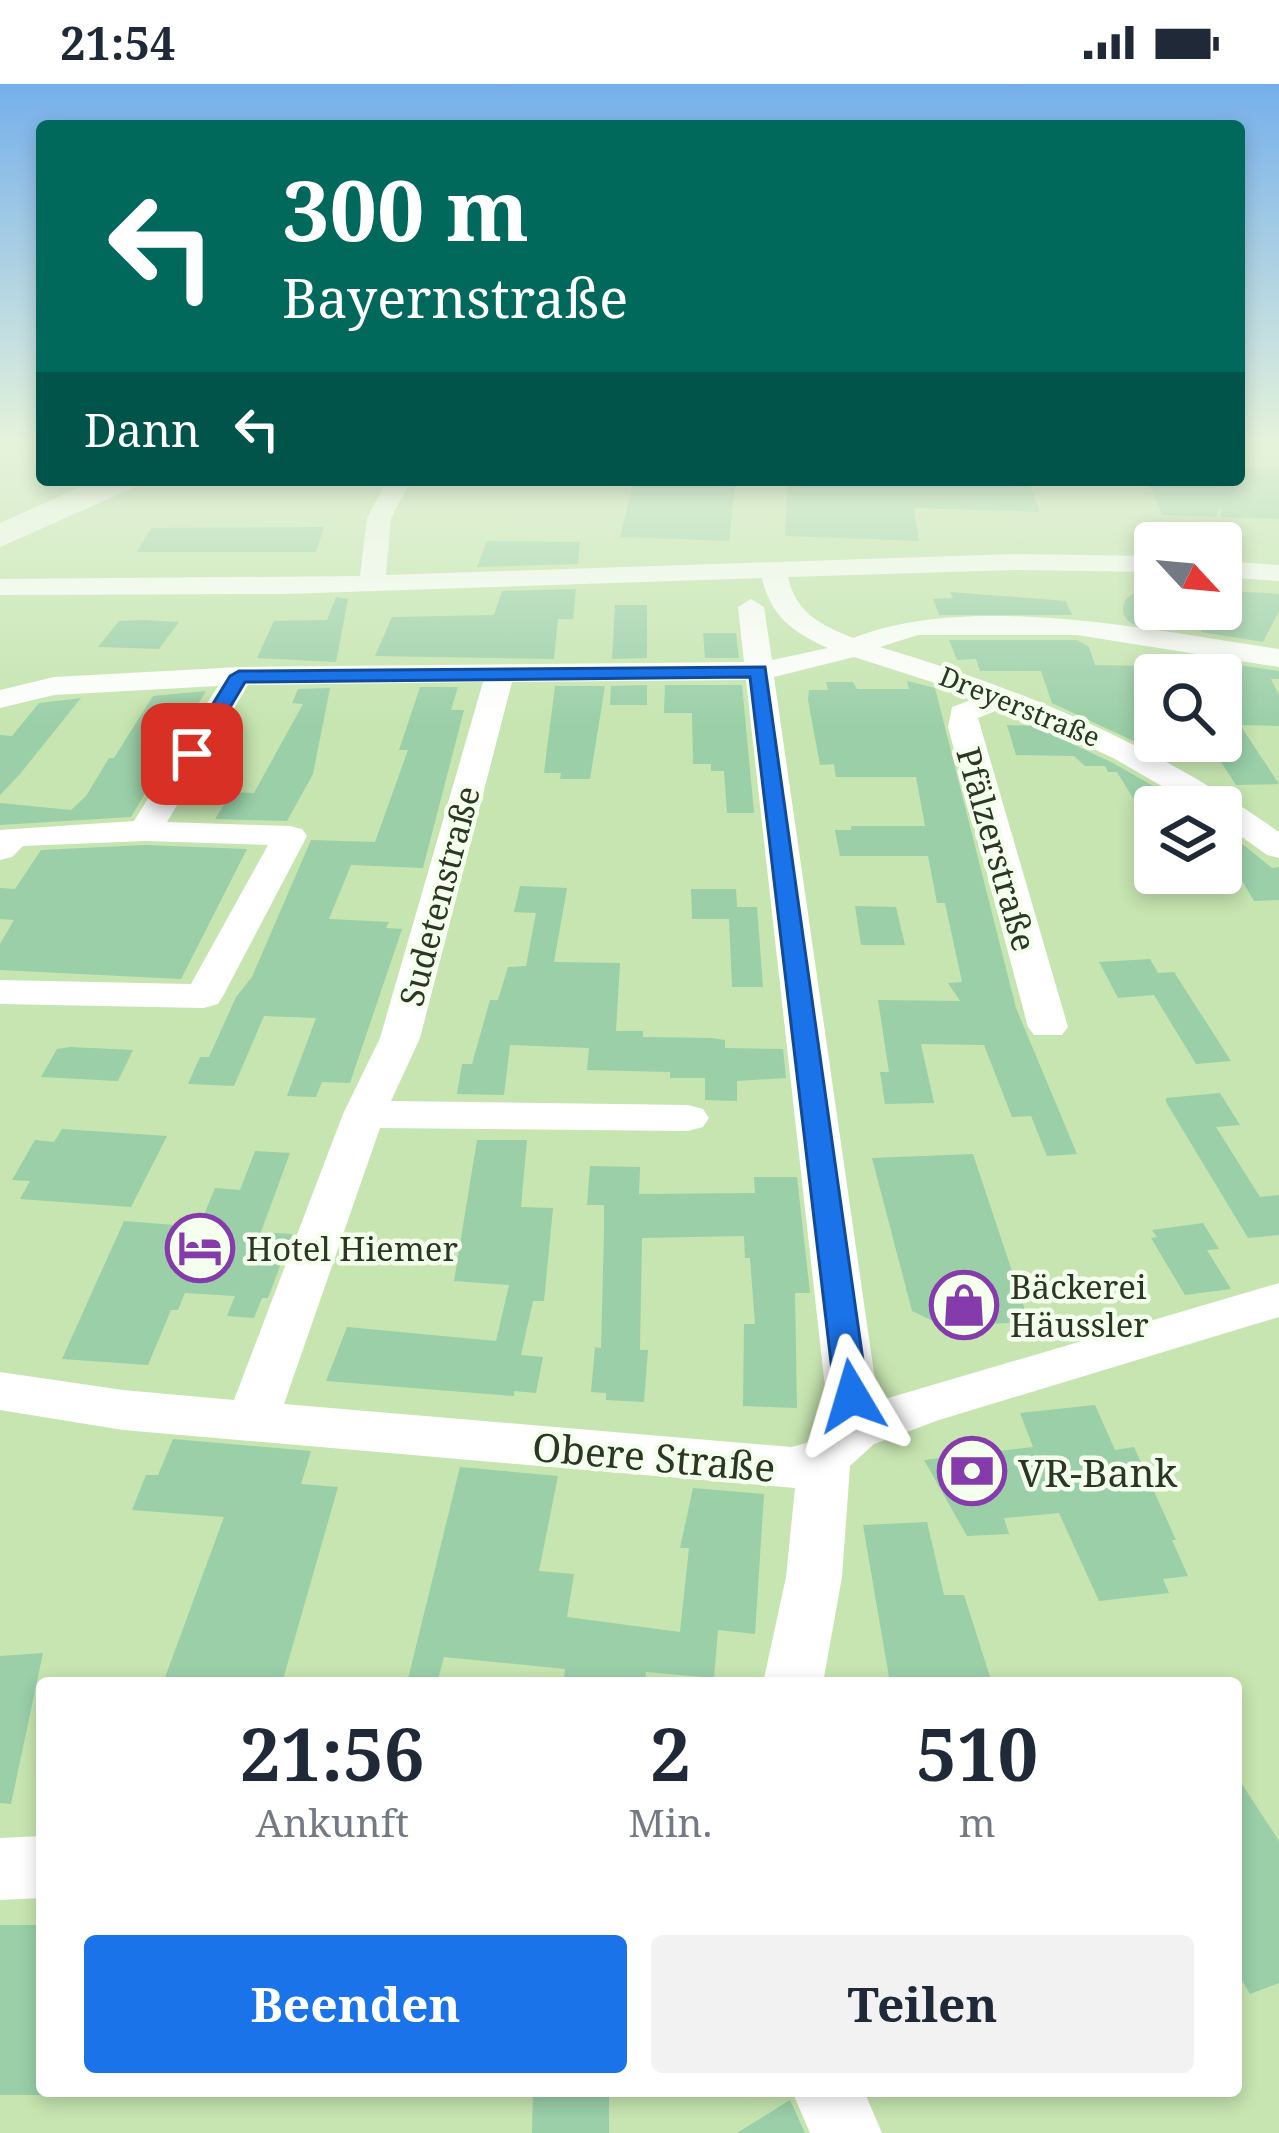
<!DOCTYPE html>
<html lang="de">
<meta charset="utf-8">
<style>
:root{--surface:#fff;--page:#f2f2f3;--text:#1f2937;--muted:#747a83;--accent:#1a73e8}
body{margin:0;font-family:"Noto Serif",serif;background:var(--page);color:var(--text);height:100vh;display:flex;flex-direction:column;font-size:45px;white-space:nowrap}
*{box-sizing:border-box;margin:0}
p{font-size:39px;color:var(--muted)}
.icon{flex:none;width:66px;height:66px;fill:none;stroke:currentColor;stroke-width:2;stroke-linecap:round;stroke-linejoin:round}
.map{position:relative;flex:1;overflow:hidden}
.details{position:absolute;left:36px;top:1593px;width:1206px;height:420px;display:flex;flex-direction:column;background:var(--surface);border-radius:12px;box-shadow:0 6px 18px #0003}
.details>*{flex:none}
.top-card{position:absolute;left:36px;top:36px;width:1209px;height:366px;border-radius:12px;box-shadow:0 6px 18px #0003;background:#00695c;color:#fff;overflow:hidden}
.needle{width:78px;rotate:116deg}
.fabs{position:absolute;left:1134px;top:438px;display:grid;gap:24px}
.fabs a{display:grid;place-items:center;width:108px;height:108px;border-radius:12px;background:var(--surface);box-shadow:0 6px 18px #0003;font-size:60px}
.pin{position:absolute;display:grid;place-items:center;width:102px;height:102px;color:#fff;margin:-51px;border-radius:24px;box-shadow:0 6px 18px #0006}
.me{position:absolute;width:132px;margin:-66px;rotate:353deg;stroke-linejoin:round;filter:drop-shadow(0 0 9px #0008)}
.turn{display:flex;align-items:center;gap:42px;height:252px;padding:0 48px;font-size:54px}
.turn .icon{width:156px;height:156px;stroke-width:2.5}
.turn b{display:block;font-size:84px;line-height:102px}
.then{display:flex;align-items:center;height:114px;padding:0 48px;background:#0003;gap:24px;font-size:45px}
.eta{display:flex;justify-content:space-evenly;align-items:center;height:204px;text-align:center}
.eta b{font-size:72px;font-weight:700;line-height:84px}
.primary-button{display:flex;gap:24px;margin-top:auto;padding:24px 48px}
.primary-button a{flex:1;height:138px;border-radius:12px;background:var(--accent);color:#fff;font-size:48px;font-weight:700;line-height:138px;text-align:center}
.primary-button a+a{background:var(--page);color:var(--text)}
.status{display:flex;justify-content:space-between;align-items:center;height:84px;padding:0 60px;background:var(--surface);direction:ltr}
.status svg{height:33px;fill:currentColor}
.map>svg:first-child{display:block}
</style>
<div class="status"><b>21:54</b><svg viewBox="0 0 49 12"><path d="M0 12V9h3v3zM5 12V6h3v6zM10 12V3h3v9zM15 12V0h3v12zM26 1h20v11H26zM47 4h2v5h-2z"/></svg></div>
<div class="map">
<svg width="1279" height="2049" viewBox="0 0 1279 2049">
<rect width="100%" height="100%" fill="#c6e5b0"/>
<path fill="#9acfa8" d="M 1239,384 L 1279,385 L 1279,435 L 1221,433 L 1221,423 L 1215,433 L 1162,431 L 1147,396 L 1239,396 Z
M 634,396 L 736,396 L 729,457 L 620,453 Z
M 788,396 L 1028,396 L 1040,428 L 914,424 L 919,457 L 785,452 Z
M 324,443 L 316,468 L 137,468 L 151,444 Z
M 487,457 L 580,458 L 578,480 L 477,483 Z
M 576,505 L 573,535 L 558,535 L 554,575 L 375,572 L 392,533 L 494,531 L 502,507 Z
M 1229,507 L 1279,510 L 1279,527 L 1263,558 L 1201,548 L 1221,520 L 1234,522 Z
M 950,508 L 1066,517 L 1072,531 L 939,531 L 933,515 L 953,514 Z
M1123 525a16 16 0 1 1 32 0a16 16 0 1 1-32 0Z
M 336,513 L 348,515 L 336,578 L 257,574 L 274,537 L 327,536 Z
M 615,521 L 647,521 L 647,574 L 612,575 Z
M 119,537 L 144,536 L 179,538 L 159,565 L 98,563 Z
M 703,549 L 736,549 L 739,574 L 705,574 Z
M 949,556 L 1077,556 L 1089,563 L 1095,581 L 1146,582 L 1155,604 L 1155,667 L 1052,619 L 1041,587 L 980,587 L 976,575 L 957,576 Z
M 1187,573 L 1279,587 L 1279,595 L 1271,595 L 1279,611 L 1279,642 L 1240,641 L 1279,700 L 1236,701 L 1221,678 L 1221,582 L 1183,581 Z
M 907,597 L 935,604 L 1016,924 L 1077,1070 L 1047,1072 L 1031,1032 L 1012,1033 L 984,961 L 921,960 L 934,1019 L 885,1020 L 880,988 L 889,988 L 878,916 L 960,917 L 948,899 L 962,898 L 945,819 L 937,819 L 928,772 L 840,772 L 835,746 L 851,746 L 851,742 L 925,742 L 916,693 L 836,693 L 834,680 L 820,681 L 808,616 L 809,606 L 828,606 L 826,598 L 853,598 L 857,605 L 909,605 Z
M 647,601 L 647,621 L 610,621 L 611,602 Z
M 665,601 L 742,601 L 754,729 L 727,729 L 724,687 L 711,687 L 711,680 L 693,680 L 692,629 L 664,629 Z
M 555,602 L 605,602 L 590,695 L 560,695 L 561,689 L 544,689 Z
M 420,603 L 458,603 L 451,626 L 464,626 L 423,784 L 351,781 L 329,835 L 389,838 L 386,844 L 402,845 L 350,999 L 322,998 L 316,1013 L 287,1012 L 316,934 L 264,932 L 234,1002 L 188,1000 L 200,973 L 209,973 L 236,913 L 252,893 L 311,756 L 375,758 L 408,666 L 399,666 Z
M 330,604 L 313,690 L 287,737 L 215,735 L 232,708 L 254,709 L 303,620 L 292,619 L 298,605 Z
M 206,607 L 131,733 L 0,741 L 0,719 L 71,726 L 86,712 L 109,674 L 114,674 L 153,612 Z
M 81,614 L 20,690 L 0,711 L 0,651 L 12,652 L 39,619 Z
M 1007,641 L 1034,642 L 1113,679 L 1155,703 L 1155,719 L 1136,719 L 1117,688 L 1108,688 L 1105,682 L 1085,682 L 1074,672 L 1016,671 Z
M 1221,750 L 1230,750 L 1272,784 L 1279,783 L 1279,816 L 1254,817 L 1221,761 Z
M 145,761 L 247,765 L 181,895 L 0,886 L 0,860 L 14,836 L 0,835 L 0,804 L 15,805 L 41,766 Z
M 520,802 L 567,804 L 554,878 L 620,879 L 616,947 L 643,947 L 643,953 L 712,954 L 725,956 L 725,964 L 783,965 L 786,994 L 737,997 L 737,1017 L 705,1016 L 705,994 L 670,994 L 670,988 L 587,986 L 589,964 L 510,961 L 504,1011 L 457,1010 L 462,980 L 472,980 L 490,916 L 498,916 L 508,883 L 526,882 L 536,829 L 514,828 Z
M 691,805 L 736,805 L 737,823 L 757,823 L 763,903 L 732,903 L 729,835 L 692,835 Z
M 855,822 L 896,823 L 905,861 L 861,861 Z
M 1150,875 L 1158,889 L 1174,888 L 1231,977 L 1196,980 L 1154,911 L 1118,914 L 1099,878 Z
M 70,963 L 133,966 L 118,997 L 41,993 L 57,965 Z
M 1220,1009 L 1240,1041 L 1216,1043 L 1260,1113 L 1279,1111 L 1279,1151 L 1248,1154 L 1166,1018 L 1166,1014 Z
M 62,1045 L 167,1052 L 131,1123 L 20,1115 L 30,1097 L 12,1096 L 35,1056 L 54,1058 Z
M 477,1056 L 527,1056 L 521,1123 L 553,1124 L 544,1217 L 533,1217 L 521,1271 L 543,1273 L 536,1309 L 514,1307 L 514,1312 L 326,1297 L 347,1243 L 496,1257 L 509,1201 L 454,1197 Z
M 255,1067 L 290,1069 L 261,1148 L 292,1150 L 268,1214 L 262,1214 L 254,1234 L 227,1232 L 235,1212 L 185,1209 L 178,1226 L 171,1226 L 148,1281 L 62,1275 L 124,1137 L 199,1143 L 215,1104 L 240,1106 Z
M 973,1070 L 1029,1238 L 944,1242 L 912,1227 L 872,1074 Z
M 590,1082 L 640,1083 L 639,1110 L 755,1109 L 754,1093 L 797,1093 L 810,1209 L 795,1209 L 797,1324 L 743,1322 L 744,1240 L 755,1240 L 750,1174 L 745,1174 L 744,1152 L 642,1154 L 640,1266 L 648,1266 L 644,1318 L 606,1316 L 606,1309 L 591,1308 L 595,1263 L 601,1264 L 604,1149 L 604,1121 L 587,1121 Z
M 1203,1139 L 1219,1165 L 1207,1166 L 1231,1205 L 1185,1211 L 1151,1154 L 1157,1153 L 1152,1146 Z
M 1095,1321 L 1115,1366 L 1134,1363 L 1176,1456 L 1172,1456 L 1188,1492 L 1163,1495 L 1169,1509 L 1099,1517 L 1059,1429 L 1004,1434 L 1009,1450 L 967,1452 L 924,1376 L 1033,1363 L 1020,1329 Z
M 173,1355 L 311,1367 L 301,1400 L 338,1403 L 282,1599 L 163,1599 L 224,1433 L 132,1426 L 146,1391 L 158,1391 Z
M 460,1383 L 558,1392 L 539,1487 L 574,1490 L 567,1533 L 680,1548 L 689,1464 L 680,1464 L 693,1404 L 764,1410 L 755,1550 L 718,1546 L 714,1594 L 646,1588 L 645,1599 L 606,1599 L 564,1593 L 565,1585 L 444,1573 L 437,1599 L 407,1599 Z
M 927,1438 L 944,1511 L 964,1511 L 992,1599 L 890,1599 L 863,1441 Z
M 43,1569 L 11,1720 L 0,1719 L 0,1572 Z
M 1236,1691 L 1279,1757 L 1279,1899 L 1250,1910 L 1236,1886 Z
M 0,1841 L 42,1841 L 42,2011 L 0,2011 Z
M 533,2007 L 609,2007 L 609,2049 L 532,2049 Z
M 790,2016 L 805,2049 L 737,2049 Z"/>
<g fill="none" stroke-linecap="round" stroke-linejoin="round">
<path fill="#fff" fill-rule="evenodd" d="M 387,396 L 411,396 L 391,434 L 386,491 L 1014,470 L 1155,472 L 1155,488 L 1014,486 L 788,493 C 796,529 821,541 853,554 C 971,507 1155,547 1279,565 L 1279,583 L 1077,551 L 918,551 L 880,563 C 1023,605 1156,661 1279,748 L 1279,774 L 1267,771 L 1221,738 L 1221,723 L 1198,723 L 1115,675 L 1005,623 L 978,634 L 1068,943 L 1062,951 L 1034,951 L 1028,943 L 948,643 L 952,623 L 979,613 L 854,573 L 774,593 L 878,1317 L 1279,1199 L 1279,1233 L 939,1336 L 874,1360 L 850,1382 L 842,1493 L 823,1599 L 763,1599 L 786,1493 L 795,1404 L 123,1346 L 0,1326 L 0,1288 L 123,1306 L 234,1316 L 343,1030 L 380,954 L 483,598 L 248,601 L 167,738 L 290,742 L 302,745 L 307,752 L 223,912 L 218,920 L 204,924 L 0,920 L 0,896 L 191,900 L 268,761 L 145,757 L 23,762 L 12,773 L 0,776 L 0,746 L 134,737 L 218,602 L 54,611 L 0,624 L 0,606 L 54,593 L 239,583 L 744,578 L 738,523 L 751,515 L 764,523 L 772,576 L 828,564 C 794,549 770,532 762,494 L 285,510 L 0,511 L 0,495 L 360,492 L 367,434 ZM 746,596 L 829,1339 L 806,1359 L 792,1363 L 284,1320 L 380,1044 L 688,1047 L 703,1043 L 709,1034 L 703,1025 L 688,1021 L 391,1017 L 420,954 L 512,598 Z
M 1221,477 L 1279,481 L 1279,497 L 1221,493 Z
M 42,1752 L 42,1814 L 0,1816 L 0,1754 Z
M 792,2007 L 864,2007 L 882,2049 L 810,2049 Z"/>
<path fill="#fff" fill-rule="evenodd" d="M 96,396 L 140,396 L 135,403 L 0,463 L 0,439 Z"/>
</g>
<linearGradient id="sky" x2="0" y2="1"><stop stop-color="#75afeb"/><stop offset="0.56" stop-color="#e5f3db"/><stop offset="1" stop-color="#e5f3db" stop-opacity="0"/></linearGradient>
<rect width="1279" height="643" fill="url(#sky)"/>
<path fill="#1a73e8" stroke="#114b97" stroke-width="3" d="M 765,583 L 868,1312 L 863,1321 L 852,1325 L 840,1321 L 835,1312 L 750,593 L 245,598 L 200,674 L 182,670 L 230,592 L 239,587 Z"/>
<defs>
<g id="hotel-ring" transform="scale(3.45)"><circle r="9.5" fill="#f5ffee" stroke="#863bac" stroke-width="1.5"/><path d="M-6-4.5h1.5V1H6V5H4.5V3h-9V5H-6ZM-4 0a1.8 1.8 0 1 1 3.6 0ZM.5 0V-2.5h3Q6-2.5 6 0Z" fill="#863bac"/></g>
<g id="shop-ring" transform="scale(3.45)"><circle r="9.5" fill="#f5ffee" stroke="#863bac" stroke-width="1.5"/><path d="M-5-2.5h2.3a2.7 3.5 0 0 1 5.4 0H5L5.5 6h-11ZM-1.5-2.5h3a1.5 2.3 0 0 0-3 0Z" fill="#863bac"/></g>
<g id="bank-ring" transform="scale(3.45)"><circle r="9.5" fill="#f5ffee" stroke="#863bac" stroke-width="1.5"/><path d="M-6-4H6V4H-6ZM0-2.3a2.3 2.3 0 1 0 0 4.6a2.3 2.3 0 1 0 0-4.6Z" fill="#863bac"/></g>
</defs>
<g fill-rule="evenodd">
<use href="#hotel-ring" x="200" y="1164"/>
<use href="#shop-ring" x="964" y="1221"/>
<use href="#bank-ring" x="972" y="1387"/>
</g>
<g text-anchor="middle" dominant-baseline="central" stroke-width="9" stroke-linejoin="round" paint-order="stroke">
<g font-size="27" fill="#2b3722" stroke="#f5ffee">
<text transform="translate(1020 622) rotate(22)">Dreyerstraße</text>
</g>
<g font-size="33" fill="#2b3722" stroke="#f5ffee">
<text transform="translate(997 765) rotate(74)">Pfälzerstraße</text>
<text transform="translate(439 812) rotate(-75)">Sudetenstraße</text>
</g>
<g font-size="33" fill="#2b3722" stroke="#f5ffee" text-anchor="start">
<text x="246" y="1164">Hotel Hiemer</text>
<text x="1010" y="1202">Bäckerei<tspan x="1010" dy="38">Häussler</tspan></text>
</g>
<g font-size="39" fill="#2b3722" stroke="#f5ffee">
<text transform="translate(654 1372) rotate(5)">Obere Straße</text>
</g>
<g font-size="39" fill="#2b3722" stroke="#f5ffee" text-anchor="start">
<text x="1018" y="1387">VR-Bank</text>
</g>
</g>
</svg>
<div class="fabs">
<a><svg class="needle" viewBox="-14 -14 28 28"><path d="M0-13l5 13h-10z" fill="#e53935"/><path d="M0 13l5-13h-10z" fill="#747a83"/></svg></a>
<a><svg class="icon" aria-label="search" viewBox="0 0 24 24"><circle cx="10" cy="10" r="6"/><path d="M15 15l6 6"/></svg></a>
<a><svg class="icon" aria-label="layers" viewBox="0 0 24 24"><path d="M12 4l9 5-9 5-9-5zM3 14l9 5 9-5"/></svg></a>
</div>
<div class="pin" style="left:192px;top:670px;background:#d93025"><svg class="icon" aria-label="arrive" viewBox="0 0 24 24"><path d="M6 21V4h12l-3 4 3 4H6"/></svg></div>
<svg class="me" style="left:852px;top:1312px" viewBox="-20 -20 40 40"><path d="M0-17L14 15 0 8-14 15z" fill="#1a73e8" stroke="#fff" stroke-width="4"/></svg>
<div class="top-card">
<div class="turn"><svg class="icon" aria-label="left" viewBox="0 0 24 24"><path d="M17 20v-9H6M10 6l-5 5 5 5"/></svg><div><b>300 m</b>Bayernstraße</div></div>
<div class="then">Dann<svg class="icon" aria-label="left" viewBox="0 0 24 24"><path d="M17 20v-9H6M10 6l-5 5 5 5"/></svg></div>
</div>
<section class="details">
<div class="eta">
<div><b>21:56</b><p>Ankunft</p></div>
<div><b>2</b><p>Min.</p></div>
<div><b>510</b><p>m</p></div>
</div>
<div class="primary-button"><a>Beenden</a><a>Teilen</a></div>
</section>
</div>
